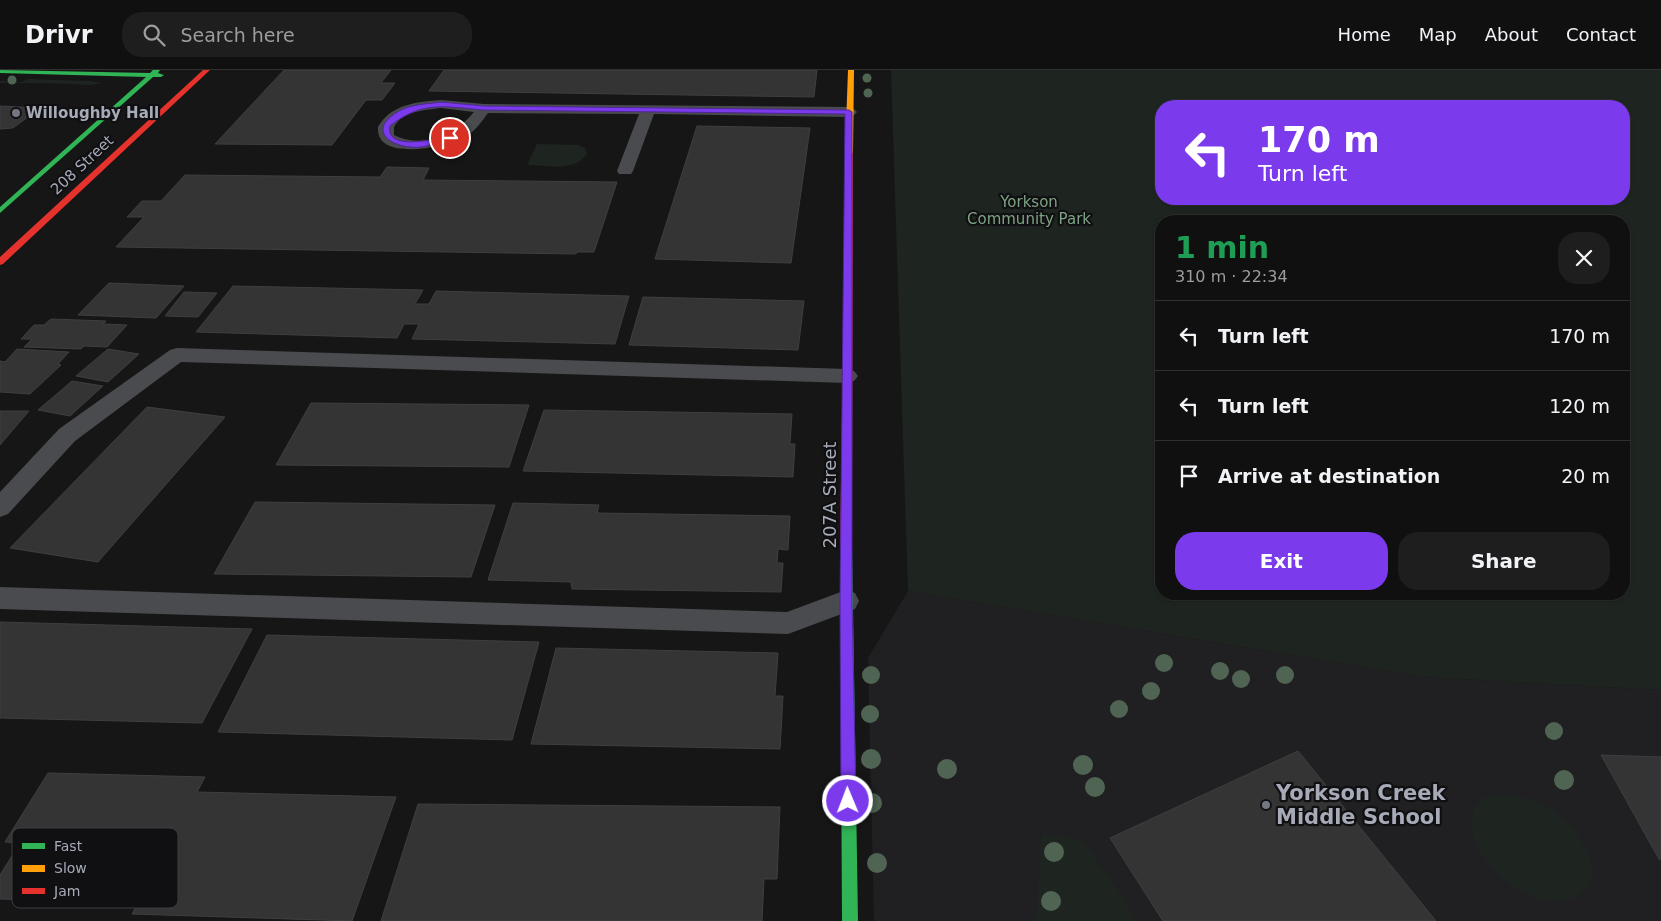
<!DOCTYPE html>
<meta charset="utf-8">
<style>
:root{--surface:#101010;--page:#1e1e1e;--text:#f1f3f6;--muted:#9c9d9f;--line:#303030;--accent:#7c3aed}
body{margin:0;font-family:"DejaVu Sans",sans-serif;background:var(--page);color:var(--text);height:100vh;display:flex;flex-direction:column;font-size:19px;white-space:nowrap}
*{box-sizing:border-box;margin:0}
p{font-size:16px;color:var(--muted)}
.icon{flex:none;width:28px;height:28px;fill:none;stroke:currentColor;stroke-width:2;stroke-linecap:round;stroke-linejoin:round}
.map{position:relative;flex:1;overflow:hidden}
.drawer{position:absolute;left:1155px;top:145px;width:475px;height:385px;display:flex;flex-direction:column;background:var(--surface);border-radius:20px;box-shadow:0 1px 4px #0004,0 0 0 1px var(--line)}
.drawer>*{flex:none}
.hud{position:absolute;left:1155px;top:30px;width:475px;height:105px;border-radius:20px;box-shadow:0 1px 4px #0004,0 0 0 1px var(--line);background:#7c3aed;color:#fff;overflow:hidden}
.pin{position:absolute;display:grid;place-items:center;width:42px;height:42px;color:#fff;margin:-21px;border:2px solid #fff;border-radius:50%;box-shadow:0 1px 5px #0007}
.me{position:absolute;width:55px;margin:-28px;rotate:359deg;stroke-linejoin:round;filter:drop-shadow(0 0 4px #0008)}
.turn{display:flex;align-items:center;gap:18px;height:105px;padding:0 20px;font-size:22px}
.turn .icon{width:65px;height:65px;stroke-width:2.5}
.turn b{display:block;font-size:35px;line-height:42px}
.round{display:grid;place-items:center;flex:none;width:52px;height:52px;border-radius:20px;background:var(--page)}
.headline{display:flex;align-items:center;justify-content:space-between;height:85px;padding:0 20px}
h1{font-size:30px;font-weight:600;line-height:38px;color:#1e9e55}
.cta{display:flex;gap:10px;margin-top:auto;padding:10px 20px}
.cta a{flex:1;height:58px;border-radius:20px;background:var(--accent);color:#fff;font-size:20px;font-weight:600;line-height:58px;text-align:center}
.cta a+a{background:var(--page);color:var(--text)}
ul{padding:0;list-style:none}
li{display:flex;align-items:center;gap:15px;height:70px;padding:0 20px;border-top:1px solid var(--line)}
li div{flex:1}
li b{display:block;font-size:19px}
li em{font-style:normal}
header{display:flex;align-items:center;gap:30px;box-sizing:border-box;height:70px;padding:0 25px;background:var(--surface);border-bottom:1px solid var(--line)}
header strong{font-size:24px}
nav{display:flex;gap:28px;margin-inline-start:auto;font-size:18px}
.search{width:350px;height:45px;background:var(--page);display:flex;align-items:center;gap:12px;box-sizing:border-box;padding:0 18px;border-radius:20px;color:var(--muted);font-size:19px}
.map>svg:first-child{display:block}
</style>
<header>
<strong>Drivr</strong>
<div class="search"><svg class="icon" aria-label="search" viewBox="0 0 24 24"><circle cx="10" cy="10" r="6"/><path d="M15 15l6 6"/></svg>Search here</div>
<nav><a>Home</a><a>Map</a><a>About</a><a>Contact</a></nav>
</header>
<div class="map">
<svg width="1661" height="851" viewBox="0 0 1661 851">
<rect width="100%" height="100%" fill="#161616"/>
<path fill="#202022" d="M 908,521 L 1424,607 L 1661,620 L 1661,851 L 874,851 L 868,588 Z"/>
<path fill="#1e2520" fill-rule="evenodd" d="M 891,0 L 1661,0 L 1661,620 L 1424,607 L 908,521 ZM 1624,36 L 1624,129 L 1161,129 L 1161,36 ZM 1161,151 L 1624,151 L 1624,524 L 1161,524 Z
M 28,9 L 89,11 L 102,13 L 91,15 L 51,13 L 0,13 L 0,11 L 22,12 Z
M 537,74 L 578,75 L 585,78 L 587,83 C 576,103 546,95 527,95 Z
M 1497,724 C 1519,724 1536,730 1554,742 C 1579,758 1615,813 1571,829 C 1531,843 1467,790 1472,748 C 1473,741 1476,733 1483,729 C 1487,726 1493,725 1497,724 Z
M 1042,763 L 1083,771 L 1115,816 L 1135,851 L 1036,851 Z"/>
<path fill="#343435" stroke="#3f3f42" d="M 284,0 L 391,0 L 381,13 L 395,13 L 382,30 L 366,30 L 332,75 L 215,74 Z
M 444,0 L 817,0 L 814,27 L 429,21 Z
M 0,36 L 40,38 L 13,58 L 0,59 Z
M 697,56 L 810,58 L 791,193 L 655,189 Z
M 387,97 L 429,98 L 423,110 L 617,112 L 594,182 L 577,182 L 576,184 L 116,177 L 144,147 L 127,147 L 142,131 L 161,131 L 185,105 L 380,107 Z
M 109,213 L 184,216 L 156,248 L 78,245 Z
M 233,216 L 423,220 L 415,234 L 429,234 L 436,221 L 629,226 L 615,274 L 412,269 L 419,254 L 404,254 L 397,268 L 196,262 Z
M 184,222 L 217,223 L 198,247 L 165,246 Z
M 643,227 L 804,231 L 798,280 L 629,275 Z
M 51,249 L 106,251 L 103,254 L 127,255 L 107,277 L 84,276 L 81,279 L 24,277 L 32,269 L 21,269 L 34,255 L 44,255 Z
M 17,279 L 69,282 L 58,294 L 61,295 L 30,324 L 0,322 L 0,291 L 5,292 Z
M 108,279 L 139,284 L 108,312 L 76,306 Z
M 72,311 L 103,316 L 70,346 L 38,340 Z
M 311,333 L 529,335 L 509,397 L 276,395 Z
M 147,337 L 225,347 L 98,492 L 10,478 Z
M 544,340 L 792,344 L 790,374 L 795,374 L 793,407 L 523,401 Z
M 0,341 L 29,341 L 0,375 Z
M 255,432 L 495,435 L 471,507 L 214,504 Z
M 513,433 L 599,435 L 597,443 L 790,446 L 788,480 L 778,479 L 777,493 L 783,493 L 781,522 L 572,519 L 571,512 L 488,510 Z
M 0,552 L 252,559 L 202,653 L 0,648 Z
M 267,565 L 539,572 L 512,670 L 218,662 Z
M 556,578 L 778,583 L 775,626 L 783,626 L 780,679 L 531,674 Z
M 1298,681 L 1436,851 L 1163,851 L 1110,768 Z
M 1601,685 L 1661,687 L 1661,789 L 1659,789 Z
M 48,703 L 205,707 L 197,722 L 396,727 L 352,851 L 132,844 L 138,833 L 0,829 L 0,805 L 20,773 L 5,772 Z
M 418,734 L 780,737 L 777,809 L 764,809 L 762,851 L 381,851 Z"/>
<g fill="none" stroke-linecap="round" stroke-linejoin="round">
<path fill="#4a4b4f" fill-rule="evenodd" d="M 441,30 L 484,34 L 849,37 L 854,39 L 857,42 L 854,45 L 849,47 L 654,44 L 633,101 L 631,104 L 619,104 L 617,101 L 639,44 L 488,43 C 482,51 476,60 467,66 C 450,76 375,94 378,57 C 391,34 417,32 441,30 ZM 441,38 L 474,42 C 457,63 421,80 394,65 L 394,57 C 402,41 425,40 441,38 Z
M 177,278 L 847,299 L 854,301 L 858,306 L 854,311 L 847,313 L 181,292 L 75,371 L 8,444 L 0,447 L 0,422 L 59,359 L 170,280 Z
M 0,517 L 787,542 L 846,520 L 855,523 L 859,531 L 855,539 L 788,564 L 0,539 Z"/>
<path fill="#30b455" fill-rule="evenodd" d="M 0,0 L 150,3 L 153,0 L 160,0 L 158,3 L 164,5 L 161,7 L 153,7 L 0,143 L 0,137 L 146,7 L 0,3 Z
M 846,472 L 850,474 L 852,477 L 858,851 L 842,851 L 840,477 L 842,474 Z"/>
<path fill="#ff9f0a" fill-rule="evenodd" d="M 848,0 L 854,0 L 853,83 L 849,85 L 845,83 Z"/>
<path fill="#e5322d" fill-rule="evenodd" d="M 203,0 L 210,0 L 3,194 L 0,195 L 0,187 Z
M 846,81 L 853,83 L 852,477 L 850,480 L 842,480 L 840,477 Z"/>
</g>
<g fill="#4f6452">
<circle cx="867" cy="8" r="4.5"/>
<circle cx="12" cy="10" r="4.5"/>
<circle cx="868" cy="23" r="4.5"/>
<circle cx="1164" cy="593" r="9"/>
<circle cx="1220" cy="601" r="9"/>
<circle cx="871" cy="605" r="9"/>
<circle cx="1285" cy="605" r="9"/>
<circle cx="1241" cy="609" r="9"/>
<circle cx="1151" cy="621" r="9"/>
<circle cx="1119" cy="639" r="9"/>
<circle cx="870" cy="644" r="9"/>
<circle cx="1554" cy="661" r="9"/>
<circle cx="871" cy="689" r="10"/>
<circle cx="1083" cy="695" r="10"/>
<circle cx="947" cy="699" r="10"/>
<circle cx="1564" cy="710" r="10"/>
<circle cx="1095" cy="717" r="10"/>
<circle cx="872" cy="733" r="10"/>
<circle cx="1054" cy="782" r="10"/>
<circle cx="877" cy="793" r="10"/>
<circle cx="1051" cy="831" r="10"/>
</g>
<path fill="#7c3aed" stroke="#51269a" d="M 441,32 L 484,36 L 849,40 L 852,42 L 852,531 L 856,731 L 853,736 L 848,738 L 843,736 L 841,731 L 840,531 L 845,44 L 484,40 C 446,37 422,30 390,56 C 385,82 437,69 450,66 L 453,67 L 453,70 C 443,72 432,75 422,77 C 395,80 363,62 399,41 C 412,34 428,34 441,32 Z"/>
<g fill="#74777f" stroke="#101012" stroke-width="2">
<circle cx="16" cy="43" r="5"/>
<circle cx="1266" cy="735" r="5"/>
</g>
<g text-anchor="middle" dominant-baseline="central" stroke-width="4.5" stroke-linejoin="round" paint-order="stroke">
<g font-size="15" font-weight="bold" fill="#a7abb8" stroke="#101012" text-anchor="start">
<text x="26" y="43">Willoughby Hall</text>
</g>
<g font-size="15" fill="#a7abb8" stroke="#101012">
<text transform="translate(82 95) rotate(-43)">208 Street</text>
</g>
<g font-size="15" fill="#7da383" stroke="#101012">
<text x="1029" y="132">Yorkson<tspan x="1029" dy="17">Community Park</tspan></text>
</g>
<g font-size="18" fill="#a7abb8" stroke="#101012">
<text transform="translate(829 425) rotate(-90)">207A Street</text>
</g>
<g font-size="21" font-weight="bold" fill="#a7abb8" stroke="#101012" text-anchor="start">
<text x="1276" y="723">Yorkson Creek<tspan x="1276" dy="24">Middle School</tspan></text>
</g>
</g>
<rect x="12" y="758" width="166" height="80" rx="8" fill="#101012" stroke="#3d3e44" stroke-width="1"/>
<rect x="22" y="773" width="23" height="6" fill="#30b455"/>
<rect x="22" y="795" width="23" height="7" fill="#ff9f0a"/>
<rect x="22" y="818" width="23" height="6" fill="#e5322d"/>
<g font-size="14" fill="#a7abb8">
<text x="54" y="781">Fast</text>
<text x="54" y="803">Slow</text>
<text x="54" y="826">Jam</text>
</g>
</svg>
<div class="pin" style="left:450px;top:68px;background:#d93025"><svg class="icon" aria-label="arrive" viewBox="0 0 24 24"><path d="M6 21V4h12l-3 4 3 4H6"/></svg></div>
<svg class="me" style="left:848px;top:731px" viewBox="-20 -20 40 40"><circle r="17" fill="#7c3aed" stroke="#fff" stroke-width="3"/><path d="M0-11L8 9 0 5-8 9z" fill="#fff"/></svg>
<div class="hud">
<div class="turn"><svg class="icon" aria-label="left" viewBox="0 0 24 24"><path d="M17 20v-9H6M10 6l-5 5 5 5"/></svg><div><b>170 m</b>Turn left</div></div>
</div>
<section class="drawer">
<div class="headline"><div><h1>1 min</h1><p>310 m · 22:34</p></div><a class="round"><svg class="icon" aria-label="close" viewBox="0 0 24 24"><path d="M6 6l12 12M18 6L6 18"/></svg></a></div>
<ul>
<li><svg class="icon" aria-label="left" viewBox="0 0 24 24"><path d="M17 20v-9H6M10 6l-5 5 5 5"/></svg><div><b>Turn left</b></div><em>170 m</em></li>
<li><svg class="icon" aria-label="left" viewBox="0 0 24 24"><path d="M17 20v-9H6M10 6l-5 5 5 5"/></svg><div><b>Turn left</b></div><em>120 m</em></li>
<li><svg class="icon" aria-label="arrive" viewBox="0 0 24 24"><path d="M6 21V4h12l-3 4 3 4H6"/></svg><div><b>Arrive at destination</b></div><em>20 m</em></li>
</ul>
<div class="cta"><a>Exit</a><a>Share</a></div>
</section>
</div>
